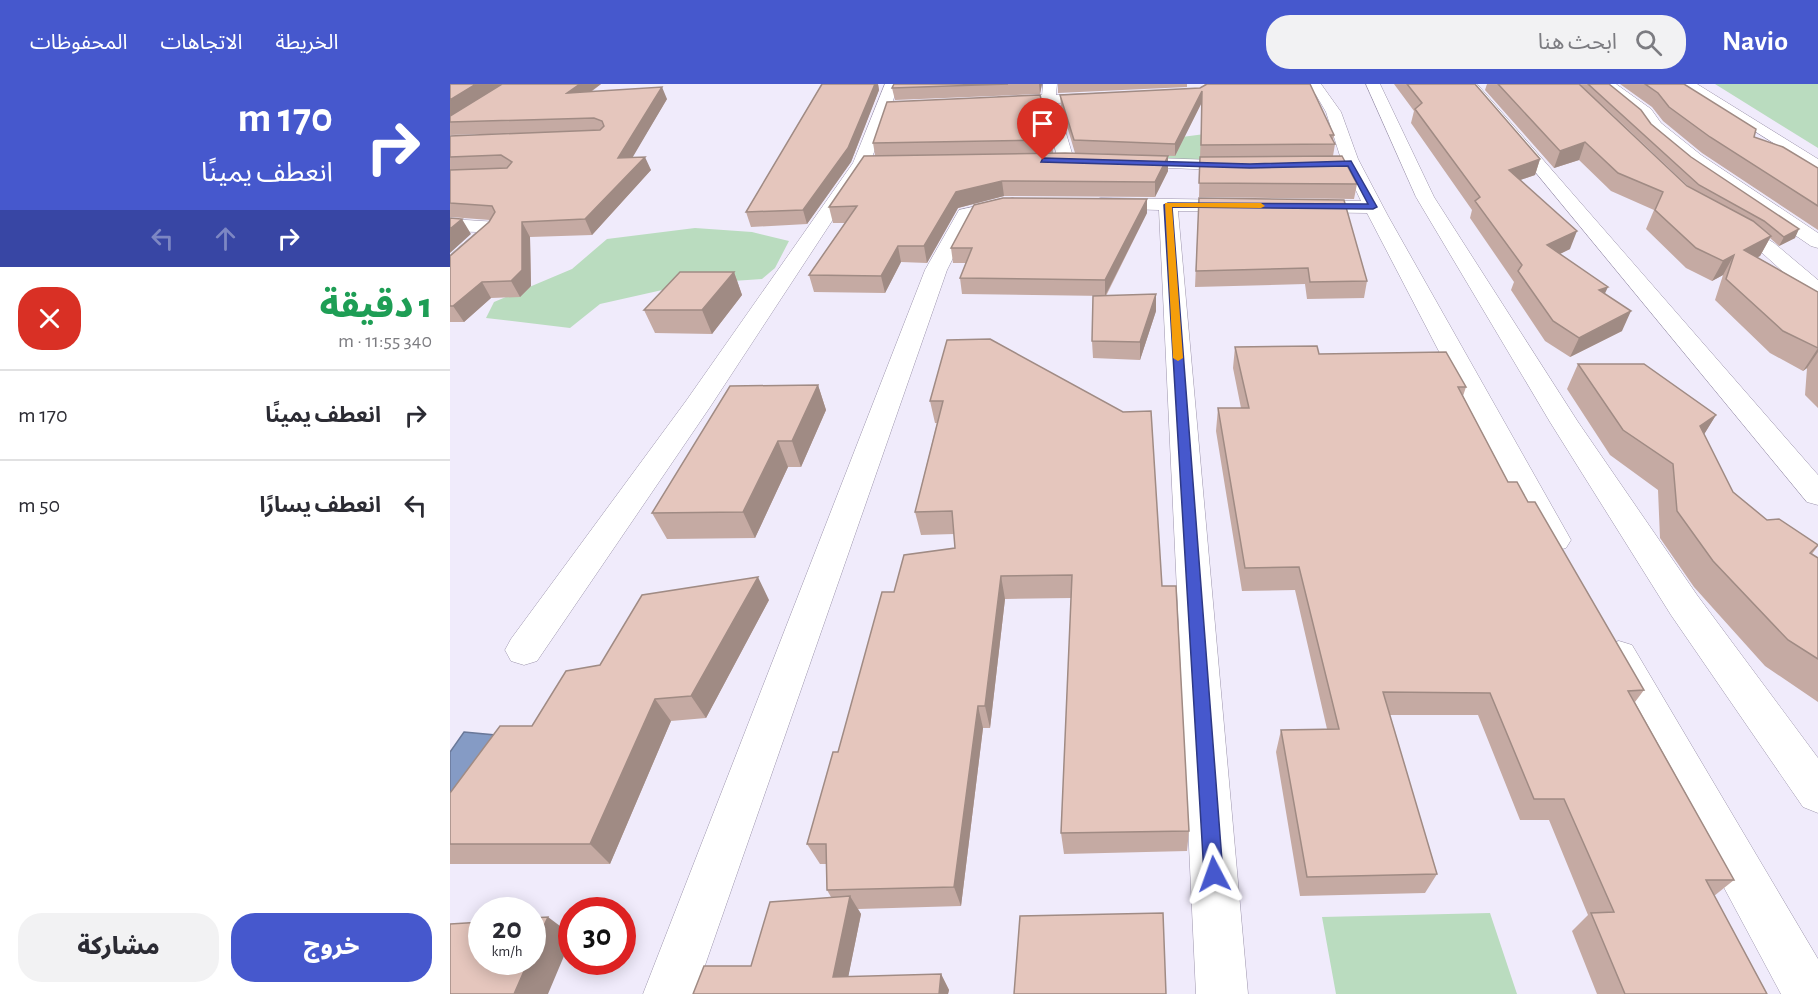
<!DOCTYPE html>
<html lang="ar">
<meta charset="utf-8">
<style>
:root{--surface:#fff;--page:#f2f2f3;--text:#2b2b33;--muted:#7c7c81;--line:#e1e1e2;--accent:#4658cd}
body{margin:0;font-family:"Alegreya Sans","Noto Sans Arabic",sans-serif;background:var(--page);color:var(--text);direction:rtl;height:100vh;display:flex;flex-direction:column;font-size:22px;white-space:nowrap}
*{box-sizing:border-box;margin:0}
p{font-size:20px;color:var(--muted)}
.icon{flex:none;width:33px;height:33px;fill:none;stroke:currentColor;stroke-width:2;stroke-linecap:round;stroke-linejoin:round}
.map{position:relative;flex:1;overflow:hidden;direction:ltr}
.drawer{display:flex;flex-direction:column;background:var(--surface);width:450px}
.drawer>*{flex:none}
.banner{background:#4658cd;color:#fff;overflow:hidden}
.speed{position:absolute;left:18px;top:813px;display:flex;gap:12px;font-size:30px;font-weight:700;text-align:center}
.speed>*{display:grid;place-content:center;width:78px;height:78px;border-radius:50%;background:var(--surface);box-shadow:0 3px 15px #0003;line-height:1}
.speed small{font-size:15px;font-weight:400}
.speed .limit{border:9px solid #d22;background:#fff;color:#111}
.pin{position:absolute;display:grid;place-items:center;width:51px;height:51px;color:#fff;margin:-62px -26px;border-radius:50% 50% 50% 0;rotate:-45deg;box-shadow:0 0 6px #0007}
.pin .icon{rotate:45deg}
.me{position:absolute;width:66px;margin:-33px;rotate:356deg;stroke-linejoin:round;filter:drop-shadow(0 0 4px #0008)}
.turn{display:flex;align-items:center;gap:21px;height:126px;padding:0 18px;font-size:27px}
.turn .icon{width:78px;height:78px;stroke-width:2.5}
.turn b{display:block;font-size:42px;line-height:51px}
.lanes{display:flex;align-items:center;height:57px;padding:0 18px;background:#0003;justify-content:center;gap:30px;direction:ltr}
.lanes .off{opacity:.35}
.round{display:grid;place-items:center;flex:none;width:63px;height:63px;border-radius:24px;background:var(--page)}
.head{display:flex;align-items:center;justify-content:space-between;height:102px;padding:0 18px}
h1{font-size:36px;font-weight:800;line-height:45px;color:#1e9e55}
.primary-button{display:flex;gap:12px;margin-top:auto;padding:12px 18px}
.primary-button a{flex:1;height:69px;border-radius:24px;background:var(--accent);color:#fff;font-size:24px;font-weight:800;line-height:69px;text-align:center}
.primary-button a+a{background:var(--page);color:var(--text)}
ul{padding:0;list-style:none}
li{display:flex;align-items:center;gap:18px;height:90px;padding:0 18px;border-top:2px solid var(--line)}
li div{flex:1}
li b{display:block;font-size:22px}
li em{font-style:normal}
header{display:flex;align-items:center;gap:36px;box-sizing:border-box;height:84px;padding:0 30px;background:var(--accent);color:#fff}
header strong{font-size:28px}
nav{display:flex;gap:33px;margin-inline-start:auto;font-size:21px}
.search{width:420px;height:54px;background:var(--page);display:flex;align-items:center;gap:15px;box-sizing:border-box;padding:0 21px;border-radius:24px;color:var(--muted);font-size:22px}
main{display:flex;flex:1;min-height:0}
.map>svg:first-child{display:block}
</style>
<header>
<strong>Navio</strong>
<div class="search"><svg class="icon" aria-label="search" viewBox="0 0 24 24"><circle cx="10" cy="10" r="6"/><path d="M15 15l6 6"/></svg>ابحث هنا</div>
<nav><a>الخريطة</a><a>الاتجاهات</a><a>المحفوظات</a></nav>
</header>
<main>
<div class="map">
<svg width="1368" height="910" viewBox="0 0 1368 910">
<rect width="100%" height="100%" fill="#f0ebfb"/>
<path fill="#badcbf" d="M 1265,0 L 1368,0 L 1368,64 Z
M 778,47 L 806,79 L 711,77 L 701,57 Z
M 245,144 L 302,148 L 339,157 L 325,184 L 312,195 L 239,200 L 150,220 L 120,244 L 36,234 L 44,218 L 122,185 L 157,155 Z
M 1040,829 L 1067,910 L 886,910 L 872,833 Z"/>
<path fill="#859bc5" stroke="#6a7899" stroke-width="1.5" d="M 14,648 L 45,651 L 0,722 L 0,668 Z"/>
<g fill="none" stroke-linecap="round" stroke-linejoin="round">
<g stroke="#9c94ac" stroke-width="1">
<path id="minor" d="M 435,0 L 449,0 L 420,79 L 260,323 L 87,577 L 74,581 L 61,577 L 55,566 L 61,555 L 236,317 L 403,79 Z
M 593,0 L 607,0 L 606,11 L 656,9 L 663,13 L 656,17 L 607,19 L 624,76 L 622,80 L 610,80 L 608,76 L 593,20 L 548,21 L 541,17 L 548,13 L 592,11 Z
M 856,0 L 871,0 L 891,28 L 908,75 L 938,132 L 1121,456 L 1116,464 L 1104,467 L 1092,464 L 1087,456 L 917,129 L 852,128 L 843,122 L 852,116 L 911,117 L 891,75 L 876,28 L 866,11 Z
M 916,0 L 930,0 L 984,113 L 1128,338 L 1247,511 L 1368,674 L 1368,729 L 1353,723 L 1221,531 L 1100,338 L 966,113 Z
M 1013,0 L 1027,0 L 1368,391 L 1368,421 L 1357,418 Z
M 1150,0 L 1166,0 L 1201,25 L 1211,39 L 1251,71 L 1368,149 L 1368,164 L 1361,162 L 1239,79 L 1200,45 L 1190,31 Z
M 1230,0 L 1247,0 L 1368,75 L 1368,87 Z
M 675,73 L 794,77 L 803,82 L 794,87 L 669,82 L 666,78 Z
M 563,114 L 570,116 L 572,120 L 570,124 L 523,134 L 497,186 L 245,910 L 193,910 L 475,186 L 509,126 Z
M 651,114 L 794,116 L 803,122 L 794,128 L 728,127 L 798,910 L 746,910 L 709,126 L 644,124 L 642,120 L 644,116 Z
M 1278,131 L 1324,159 L 1368,196 L 1368,214 L 1360,212 L 1310,167 L 1271,141 L 1268,137 Z
M 0,135 L 48,138 L 51,142 L 46,152 L 8,187 L 0,188 L 0,171 L 27,148 L 0,147 Z
M 1169,557 L 1182,561 L 1368,875 L 1368,910 L 1331,910 L 1150,572 L 1156,561 Z"/>
</g>
<use href="#minor" fill="#fff" fill-rule="evenodd"/>
</g>
<path fill="#c5aaa3" fill-rule="evenodd" d="M 0,0 L 151,0 L 141,8 L 217,15 L 182,73 L 201,86 L 142,151 L 80,153 L 81,202 L 70,213 L 41,214 L 14,238 L 0,238 L 0,172 L 39,138 L 40,136 L 0,133 L 0,52 L 84,49 L 0,51 Z
M 372,0 L 428,0 L 429,6 L 401,78 L 357,140 L 301,143 L 296,128 Z
M 444,0 L 592,0 L 590,10 L 445,16 L 442,4 Z
M 608,0 L 737,0 L 737,3 L 608,9 Z
M 754,0 L 860,0 L 884,51 L 883,57 L 885,60 L 883,72 L 750,73 L 752,18 L 725,72 L 625,69 L 611,22 L 610,11 L 750,4 L 755,1 Z
M 944,0 L 1025,0 L 1090,75 L 1085,91 L 1070,96 L 1120,165 L 1110,170 L 1155,210 L 1172,247 L 1120,273 L 1095,257 L 1061,206 L 1064,198 L 1020,134 L 1022,126 L 961,39 L 964,27 Z
M 1037,0 L 1159,0 L 1201,40 L 1241,73 L 1345,154 L 1329,162 L 1320,154 L 1310,172 L 1307,173 L 1368,208 L 1368,324 L 1355,311 L 1357,284 L 1353,287 L 1320,269 L 1265,216 L 1273,191 L 1262,197 L 1236,184 L 1196,145 L 1204,126 L 1161,107 L 1129,76 L 1104,84 L 1035,6 ZM 1143,12 L 1239,103 L 1237,102 Z
M 1170,0 L 1234,0 L 1304,53 L 1368,84 L 1368,146 L 1252,69 L 1213,37 L 1202,23 Z
M 602,56 L 603,69 L 718,72 L 718,87 L 705,113 L 554,112 L 508,124 L 477,179 L 451,178 L 435,209 L 364,208 L 359,191 L 395,139 L 383,139 L 379,123 L 425,71 L 423,59 Z
M 750,73 L 907,100 L 904,115 L 749,113 Z
M 749,114 L 917,197 L 914,214 L 857,215 L 855,200 L 745,203 Z
M 697,129 L 656,212 L 706,227 L 690,276 L 643,274 L 642,257 L 655,212 L 512,210 L 510,194 L 516,179 L 503,179 L 501,164 Z
M 284,188 L 292,211 L 262,250 L 205,249 L 194,226 Z
M 497,256 L 712,502 L 739,747 L 737,767 L 614,770 L 611,749 L 621,514 L 555,515 L 540,644 L 533,644 L 511,822 L 408,825 L 411,830 L 398,893 L 491,890 L 499,906 L 498,910 L 243,910 L 301,882 L 381,813 L 377,806 L 376,780 L 370,780 L 357,760 L 444,508 L 505,464 L 504,450 L 471,451 L 465,428 L 487,339 L 485,339 L 480,317 Z
M 785,263 L 869,270 L 1016,303 L 1013,312 L 1058,398 L 1078,418 L 1194,606 L 1185,618 L 1284,796 L 1264,812 L 1317,910 L 1147,910 L 1122,847 L 1138,831 L 1099,736 L 1070,736 L 1028,631 L 939,631 L 987,790 L 975,809 L 850,812 L 826,668 L 831,646 L 877,645 L 845,506 L 792,507 L 766,347 L 768,324 L 791,324 L 783,284 Z
M 1128,280 L 1266,331 L 1254,350 L 1283,408 L 1317,436 L 1368,462 L 1362,470 L 1368,474 L 1368,618 L 1315,582 L 1244,503 L 1210,454 L 1208,406 L 1160,371 L 1117,305 Z
M 368,301 L 376,326 L 351,383 L 338,383 L 305,454 L 217,455 L 202,429 Z
M 319,516 L 256,634 L 221,637 L 160,780 L 0,780 L 0,709 L 82,642 L 150,581 Z"/>
<path fill="#a08b84" d="M 26,0 L 52,0 L 0,32 L 0,16 Z
M 130,0 L 151,0 L 122,21 L 117,9 Z
M 425,0 L 428,0 L 429,6 L 401,78 L 357,140 L 353,126 Z
M 589,0 L 592,0 L 590,10 Z
M 212,3 L 217,15 L 174,88 L 168,74 Z
M 752,7 L 752,18 L 725,72 L 725,60 Z
M 1135,58 L 1129,76 L 1104,84 L 1110,67 Z
M 718,72 L 718,87 L 705,113 L 705,98 Z
M 195,73 L 201,86 L 142,151 L 135,135 Z
M 1090,75 L 1085,91 L 1053,102 L 1059,86 Z
M 552,97 L 554,112 L 508,124 L 477,179 L 474,162 L 506,108 Z
M 697,115 L 697,129 L 655,212 L 655,196 Z
M 12,135 L 21,150 L 0,169 L 0,145 Z
M 72,138 L 80,153 L 81,202 L 70,213 L 61,197 Z
M 1349,145 L 1345,154 L 1329,162 L 1334,153 Z
M 1127,147 L 1120,165 L 1091,179 L 1097,161 Z
M 1321,152 L 1310,172 L 1283,186 L 1294,166 Z
M 448,162 L 451,178 L 435,209 L 431,192 Z
M 1284,171 L 1273,191 L 1262,197 L 1273,177 Z
M 284,188 L 292,211 L 262,250 L 252,226 Z
M 32,198 L 41,214 L 14,238 L 3,222 Z
M 1158,203 L 1149,222 L 1149,206 Z
M 706,210 L 706,227 L 690,276 L 690,258 Z
M 1181,227 L 1172,247 L 1120,273 L 1129,254 Z
M 1368,264 L 1368,268 L 1357,284 L 1353,287 Z
M 368,301 L 376,326 L 351,383 L 342,357 Z
M 1266,331 L 1250,357 L 1250,342 Z
M 328,357 L 338,383 L 305,454 L 293,428 Z
M 551,492 L 555,515 L 540,644 L 535,622 Z
M 308,493 L 319,516 L 256,634 L 241,612 Z
M 205,615 L 221,637 L 160,780 L 140,760 Z
M 528,622 L 533,644 L 511,822 L 504,803 Z
M 400,812 L 411,830 L 395,909 L 383,893 Z
M 98,833 L 122,851 L 122,853 L 98,910 L 64,910 L 78,878 L 82,878 L 82,868 Z
M 491,890 L 499,906 L 498,910 L 489,910 Z"/>
<path fill="#e5c6bd" stroke="#a08b84" stroke-width="1.5" d="M 0,0 L 26,0 L 0,16 Z
M 52,0 L 130,0 L 117,9 L 212,3 L 168,74 L 195,73 L 135,135 L 72,138 L 72,186 L 61,197 L 32,198 L 3,222 L 0,222 L 0,172 L 39,138 L 45,128 L 42,122 L 0,119 L 0,86 L 57,84 L 62,78 L 51,71 L 0,73 L 0,52 L 150,46 L 154,42 L 152,37 L 144,34 L 0,38 L 0,32 Z
M 372,0 L 425,0 L 398,64 L 353,126 L 296,128 Z
M 444,0 L 558,0 L 442,4 Z
M 757,0 L 860,0 L 884,51 L 880,51 L 885,60 L 751,61 L 752,7 L 725,60 L 624,56 L 610,11 L 750,4 Z
M 957,0 L 1025,0 L 1090,75 L 1059,86 L 1127,147 L 1097,161 L 1158,203 L 1149,206 L 1181,227 L 1129,254 L 1103,237 L 1068,187 L 1072,181 L 1025,117 L 1030,113 L 965,25 L 972,19 Z
M 1048,0 L 1129,0 L 1237,102 L 1303,137 L 1321,152 L 1294,166 L 1368,208 L 1368,264 L 1333,247 L 1276,195 L 1284,171 L 1273,177 L 1246,164 L 1205,126 L 1213,108 L 1168,89 L 1135,58 L 1110,67 Z
M 1138,0 L 1159,0 L 1191,26 L 1201,40 L 1241,73 L 1349,145 L 1334,153 L 1314,137 L 1249,101 Z
M 1195,0 L 1234,0 L 1306,45 L 1304,53 L 1333,63 L 1368,84 L 1368,122 L 1260,53 L 1219,23 L 1208,9 Z
M 590,11 L 602,56 L 423,59 L 437,18 Z
M 615,69 L 718,72 L 705,98 L 552,97 L 506,108 L 474,162 L 448,162 L 431,192 L 359,191 L 407,122 L 379,123 L 414,72 Z
M 892,72 L 907,100 L 749,99 L 750,73 Z
M 553,114 L 697,115 L 655,196 L 510,194 L 522,164 L 501,164 L 524,121 Z
M 749,114 L 894,116 L 917,197 L 860,198 L 858,184 L 746,187 Z
M 0,134 L 12,135 L 0,145 Z
M 230,188 L 284,188 L 252,226 L 194,226 Z
M 706,210 L 690,258 L 642,257 L 643,212 Z
M 540,255 L 673,328 L 701,327 L 712,502 L 726,502 L 739,747 L 611,749 L 622,491 L 551,492 L 535,622 L 528,622 L 504,803 L 377,806 L 376,760 L 357,760 L 383,668 L 388,668 L 432,508 L 444,508 L 454,471 L 505,464 L 502,427 L 465,428 L 493,317 L 480,317 L 497,256 Z
M 867,262 L 869,270 L 996,268 L 1016,303 L 1008,303 L 1058,398 L 1067,398 L 1078,418 L 1085,418 L 1194,606 L 1178,607 L 1284,796 L 1256,796 L 1317,910 L 1175,910 L 1141,829 L 1164,828 L 1114,715 L 1084,715 L 1040,609 L 933,608 L 987,790 L 857,793 L 831,646 L 889,645 L 849,483 L 795,484 L 768,324 L 799,324 L 785,263 Z
M 1128,280 L 1194,280 L 1266,331 L 1250,342 L 1283,408 L 1317,436 L 1329,435 L 1368,461 L 1360,469 L 1368,474 L 1368,575 L 1338,556 L 1263,477 L 1227,427 L 1223,380 L 1173,346 Z
M 368,301 L 342,357 L 328,357 L 293,428 L 202,429 L 280,302 Z
M 308,493 L 241,612 L 205,615 L 140,760 L 0,760 L 0,709 L 50,642 L 82,642 L 116,587 L 150,581 L 192,511 Z
M 400,812 L 383,893 L 491,890 L 489,910 L 243,910 L 254,882 L 301,882 L 320,818 Z
M 713,829 L 716,910 L 564,910 L 570,832 Z
M 98,833 L 82,868 L 82,834 Z
M 32,838 L 32,878 L 78,878 L 64,910 L 0,910 L 0,840 Z"/>
<path fill="#4658cd" stroke="#2e3985" stroke-width="1.5" d="M 593,74 L 800,80 L 901,77 L 927,123 L 923,125 L 722,123 L 773,790 L 771,797 L 764,800 L 757,797 L 754,790 L 714,121 L 718,119 L 918,120 L 898,82 L 800,84 L 591,78 Z"/>
<path fill="#f59e0b" d="M 715,119 L 811,119 L 815,122 L 811,124 L 722,123 L 733,274 L 728,277 L 723,274 Z"/>
</svg>
<div class="speed"><div>20<small>km/h</small></div><div class="limit">30</div></div>
<div class="pin" style="left:593px;top:76px;background:#d93025"><svg class="icon" aria-label="arrive" viewBox="0 0 24 24"><path d="M6 21V4h12l-3 4 3 4H6"/></svg></div>
<svg class="me" style="left:764px;top:790px" viewBox="-20 -20 40 40"><path d="M0-17L14 15 0 8-14 15z" fill="#4658cd" stroke="#fff" stroke-width="4"/></svg>
</div>
<section class="drawer">
<div class="banner">
<div class="turn"><svg class="icon" aria-label="right" viewBox="0 0 24 24"><path d="M7 20v-9h11M14 6l5 5-5 5"/></svg><div><b>170 m</b>انعطف يمينًا</div></div>
<div class="lanes"><svg class="icon off" aria-label="left" viewBox="0 0 24 24"><path d="M17 20v-9H6M10 6l-5 5 5 5"/></svg><svg class="icon off" aria-label="ahead" viewBox="0 0 24 24"><path d="M12 20V5M6 11l6-6 6 6"/></svg><svg class="icon" aria-label="right" viewBox="0 0 24 24"><path d="M7 20v-9h11M14 6l5 5-5 5"/></svg></div>
</div>
<div class="head"><div><h1>1 دقيقة</h1><p>340 m · 11:55</p></div><a class="round" style="background:#d93025;color:#fff"><svg class="icon" aria-label="close" viewBox="0 0 24 24"><path d="M6 6l12 12M18 6L6 18"/></svg></a></div>
<ul>
<li><svg class="icon" aria-label="right" viewBox="0 0 24 24"><path d="M7 20v-9h11M14 6l5 5-5 5"/></svg><div><b>انعطف يمينًا</b></div><em>170 m</em></li>
<li><svg class="icon" aria-label="left" viewBox="0 0 24 24"><path d="M17 20v-9H6M10 6l-5 5 5 5"/></svg><div><b>انعطف يسارًا</b></div><em>50 m</em></li>
</ul>
<div class="primary-button"><a>خروج</a><a>مشاركة</a></div>
</section>
</main>
